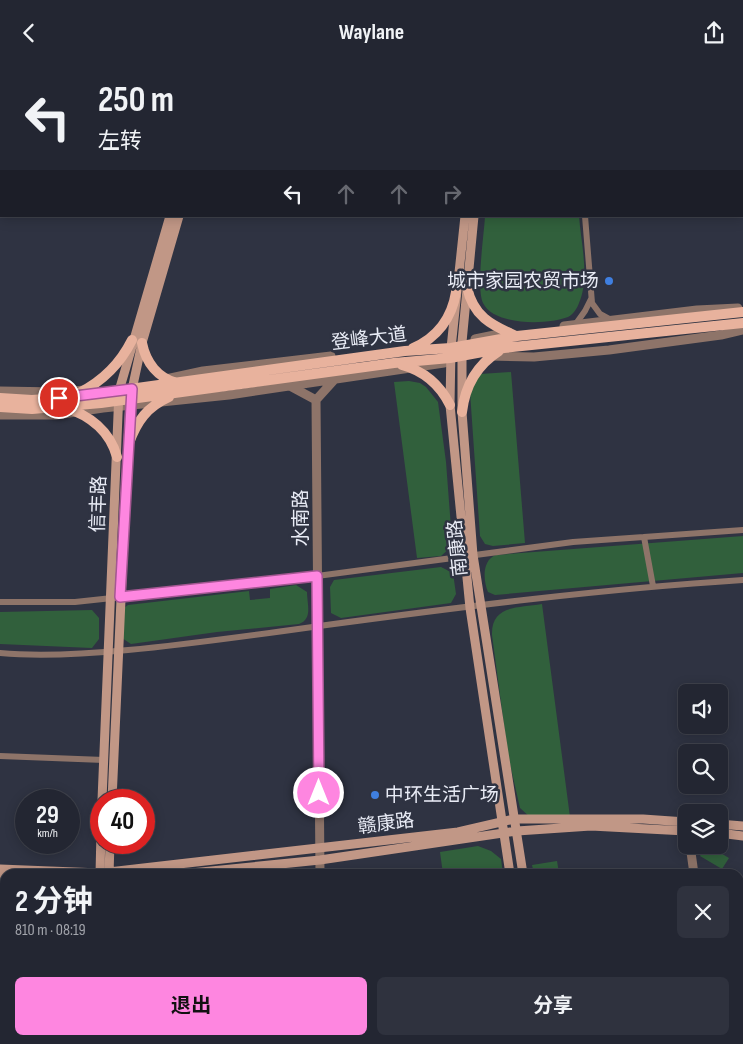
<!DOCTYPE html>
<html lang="zh">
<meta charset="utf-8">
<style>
:root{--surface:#232632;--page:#2f323e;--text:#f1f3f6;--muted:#a3a5ac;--line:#40434d;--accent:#fe86e0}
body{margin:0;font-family:"Sofia Sans Condensed","Noto Sans SC",sans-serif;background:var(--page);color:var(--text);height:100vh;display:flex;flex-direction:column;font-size:19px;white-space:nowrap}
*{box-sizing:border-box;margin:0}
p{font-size:16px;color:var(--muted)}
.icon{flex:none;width:28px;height:28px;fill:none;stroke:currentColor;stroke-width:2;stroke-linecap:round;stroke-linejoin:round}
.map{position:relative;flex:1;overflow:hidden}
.details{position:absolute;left:0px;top:804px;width:744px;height:176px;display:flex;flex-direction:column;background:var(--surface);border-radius:15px 15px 0 0;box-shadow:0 2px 12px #0003,0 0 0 1px var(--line)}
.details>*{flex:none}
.banner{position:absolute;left:0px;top:0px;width:744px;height:152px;box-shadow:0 2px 12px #0003,0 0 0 1px var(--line);background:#232632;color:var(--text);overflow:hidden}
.buttons{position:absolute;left:678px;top:619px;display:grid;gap:10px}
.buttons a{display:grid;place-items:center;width:50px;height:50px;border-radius:8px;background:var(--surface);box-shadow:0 2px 12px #0003,0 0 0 1px var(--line);font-size:25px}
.speed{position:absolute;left:15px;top:724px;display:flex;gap:10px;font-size:25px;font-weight:700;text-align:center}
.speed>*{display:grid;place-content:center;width:65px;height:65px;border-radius:50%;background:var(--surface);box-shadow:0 2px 12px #0003,0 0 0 1px var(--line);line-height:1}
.speed small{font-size:12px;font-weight:400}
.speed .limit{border:8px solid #d22;background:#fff;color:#111}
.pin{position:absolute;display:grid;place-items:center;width:42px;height:42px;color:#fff;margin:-21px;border:2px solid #fff;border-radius:50%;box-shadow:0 1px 5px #0007}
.me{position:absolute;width:55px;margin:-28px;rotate:0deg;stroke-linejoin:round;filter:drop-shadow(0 0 4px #0008)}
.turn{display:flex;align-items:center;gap:18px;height:105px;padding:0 15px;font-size:22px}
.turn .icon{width:65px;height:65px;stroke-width:2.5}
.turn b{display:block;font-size:35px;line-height:42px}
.lanes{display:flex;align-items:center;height:48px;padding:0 15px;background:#0003;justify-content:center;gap:25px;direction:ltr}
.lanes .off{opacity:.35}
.round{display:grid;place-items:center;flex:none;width:52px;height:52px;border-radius:8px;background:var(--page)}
.headline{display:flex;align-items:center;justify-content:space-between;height:85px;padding:0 15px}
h1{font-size:30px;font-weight:700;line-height:38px}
.primary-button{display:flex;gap:10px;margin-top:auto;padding:10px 15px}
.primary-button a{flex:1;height:58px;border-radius:8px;background:var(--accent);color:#111;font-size:20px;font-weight:700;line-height:58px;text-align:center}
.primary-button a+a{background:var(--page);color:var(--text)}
header{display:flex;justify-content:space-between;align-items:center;height:65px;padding:0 15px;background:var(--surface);font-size:22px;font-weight:700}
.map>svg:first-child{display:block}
</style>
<header><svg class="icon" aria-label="back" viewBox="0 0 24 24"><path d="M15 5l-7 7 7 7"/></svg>Waylane<svg class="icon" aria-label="share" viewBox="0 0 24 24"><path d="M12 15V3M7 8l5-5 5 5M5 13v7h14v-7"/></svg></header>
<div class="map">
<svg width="743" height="979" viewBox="0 0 743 979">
<rect width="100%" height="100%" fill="#2f3342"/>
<path fill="#31603c" d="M 485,151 L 579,151 C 581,178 590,213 579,238 C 577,243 574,249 568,252 C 548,260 494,261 483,238 C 476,223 484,170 485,151 Z
M 511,307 L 525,478 L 493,481 L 485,479 L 480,471 L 470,327 L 480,309 Z
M 409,316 L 420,318 L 426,322 L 438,337 L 446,397 L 452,476 L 451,482 L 441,491 L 417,493 L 394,317 Z
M 743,471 L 743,508 L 495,530 L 488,527 C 483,515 482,495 496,490 Z
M 441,502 L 453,508 L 456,529 L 451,538 L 341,553 L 331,548 L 330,522 L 334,515 Z
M 296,520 L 307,527 C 307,539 313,554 299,559 L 217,567 L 131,579 L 122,573 L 124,543 L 128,540 L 249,526 L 250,535 L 270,533 L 270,524 Z
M 542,539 L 570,752 L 531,753 L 520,743 L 508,690 L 492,570 C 491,540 518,543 542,539 Z
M 92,545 L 99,553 L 99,574 L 92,583 L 0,579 L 0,547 Z
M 707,780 L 729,793 L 722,804 L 700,791 Z
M 478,781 L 491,786 L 501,794 L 503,809 L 443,809 L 440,787 Z
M 557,796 L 559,808 L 534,809 L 532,800 Z"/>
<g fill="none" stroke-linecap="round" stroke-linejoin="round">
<path stroke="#8e7469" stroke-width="6" d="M 573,0 L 573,1
M 585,151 L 592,238 L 600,249 L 611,255
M 575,260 L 585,246 L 591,234
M 644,472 L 653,521
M 0,537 L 75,537 L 317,511 L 573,477 L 743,465
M 0,588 C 42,592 86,589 128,585 C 192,579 255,570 319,561 C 460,542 601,524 743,515
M 0,691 L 104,695"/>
<path stroke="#8e7469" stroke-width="9" d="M 733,0 L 734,1
M 742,70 L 743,73
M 0,96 L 1,96
M 564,261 L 697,245 L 738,243
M 475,274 L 509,267
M 489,291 L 534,292 L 609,285 L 721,270 L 743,265
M 166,314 L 203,306 L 331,291
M 290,321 L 316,335
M 0,326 L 57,327 L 86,325
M 0,350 L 56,350 L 103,343 L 229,330 L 444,298
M 690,780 L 694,809
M 320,809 L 316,335 L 335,314
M 323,975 L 323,979
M 717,975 L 717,979"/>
<path stroke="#c19786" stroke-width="9" d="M 213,1 L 213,0
M 223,1 L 224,0
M 482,1 L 483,0
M 489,1 L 489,0
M 465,151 L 451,283 L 450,340 L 470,543 L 510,809
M 474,151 L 462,277 L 462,347 L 473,490 L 523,809
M 102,735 L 119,326 L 170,151
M 112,735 L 130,334 L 142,278 L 179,151
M 719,759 L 743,761
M 719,768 L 743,771
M 0,804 L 100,808 L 458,767 L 514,754 L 643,754 L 686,757
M 100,809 L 101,766
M 109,809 L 110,778
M 181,809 L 320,795 L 517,766 L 591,761 L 686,766
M 0,811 L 5,811
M 534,975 L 535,979
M 543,975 L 543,979
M 92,979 L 93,975
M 101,979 L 101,975"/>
<path stroke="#e8b29d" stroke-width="10" d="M 742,4 L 743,7
M 467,222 C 473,251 491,260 516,271
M 142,278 C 146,298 158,313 177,318
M 413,283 C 437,273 452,253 456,227
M 402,300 C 424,306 440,320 450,340
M 79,328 C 103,316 120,299 132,275
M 0,333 L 32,335 L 72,332 L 405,286 L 451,283 L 517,271 L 743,247
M 0,342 L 32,344 L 101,338 L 394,298 L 450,293 L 504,283 L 743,258
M 64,342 C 89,350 110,366 117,392
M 462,347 C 465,321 477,300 499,286
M 129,378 C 137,356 147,342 169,332"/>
</g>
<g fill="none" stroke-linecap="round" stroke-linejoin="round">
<g stroke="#a55792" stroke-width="12">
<path id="route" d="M 59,333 L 132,324 L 120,532 L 317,511 L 319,728"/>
</g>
<use href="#route" stroke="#fe86e0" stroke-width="9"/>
</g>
<g fill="#3f7fe0" stroke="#2f3342" stroke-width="2">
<circle cx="609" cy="216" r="5"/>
<circle cx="375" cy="730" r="5"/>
</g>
<g text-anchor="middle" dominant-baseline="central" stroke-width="5" stroke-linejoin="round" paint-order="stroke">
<g font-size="19" fill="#e8ebf5" stroke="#2f3342" text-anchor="end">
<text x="599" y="216">城市家园农贸市场</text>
<text x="385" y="730" text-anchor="start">中环生活广场</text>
</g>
<g font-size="19" fill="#e8ebf5" stroke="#2f3342">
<text transform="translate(369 274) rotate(-7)">登峰大道</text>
<text transform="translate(99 439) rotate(-88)">信丰路</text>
<text transform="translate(301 453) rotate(-90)">水南路</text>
<text transform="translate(458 483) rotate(-96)">南康路</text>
<text transform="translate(386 759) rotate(-7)">赣康路</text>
</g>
</g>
</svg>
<div class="buttons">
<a><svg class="icon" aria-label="sound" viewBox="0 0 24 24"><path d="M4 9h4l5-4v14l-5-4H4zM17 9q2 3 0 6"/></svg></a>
<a><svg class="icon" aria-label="search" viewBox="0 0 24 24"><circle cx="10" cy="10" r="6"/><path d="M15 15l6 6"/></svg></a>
<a><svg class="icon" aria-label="layers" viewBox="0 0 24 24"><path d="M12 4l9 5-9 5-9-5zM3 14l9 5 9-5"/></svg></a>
</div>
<div class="speed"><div>29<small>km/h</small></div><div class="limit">40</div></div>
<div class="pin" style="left:59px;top:333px;background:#d93025"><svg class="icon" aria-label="arrive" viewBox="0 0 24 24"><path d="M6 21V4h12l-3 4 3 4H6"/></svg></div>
<svg class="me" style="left:319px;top:728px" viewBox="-20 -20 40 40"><circle r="17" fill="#fe86e0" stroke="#fff" stroke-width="3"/><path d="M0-11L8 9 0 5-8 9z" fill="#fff"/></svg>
<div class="banner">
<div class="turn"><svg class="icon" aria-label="left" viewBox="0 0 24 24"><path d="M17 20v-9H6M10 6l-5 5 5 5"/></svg><div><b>250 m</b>左转</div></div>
<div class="lanes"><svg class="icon" aria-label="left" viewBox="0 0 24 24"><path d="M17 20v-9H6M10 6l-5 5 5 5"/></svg><svg class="icon off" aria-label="ahead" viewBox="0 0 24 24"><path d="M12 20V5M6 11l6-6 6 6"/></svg><svg class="icon off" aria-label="ahead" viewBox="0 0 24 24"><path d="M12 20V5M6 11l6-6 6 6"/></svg><svg class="icon off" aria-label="right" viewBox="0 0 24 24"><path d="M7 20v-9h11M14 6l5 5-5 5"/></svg></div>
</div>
<section class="details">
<div class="headline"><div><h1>2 分钟</h1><p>810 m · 08:19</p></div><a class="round"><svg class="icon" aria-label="close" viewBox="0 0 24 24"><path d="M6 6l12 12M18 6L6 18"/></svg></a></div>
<div class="primary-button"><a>退出</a><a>分享</a></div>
</section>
</div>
